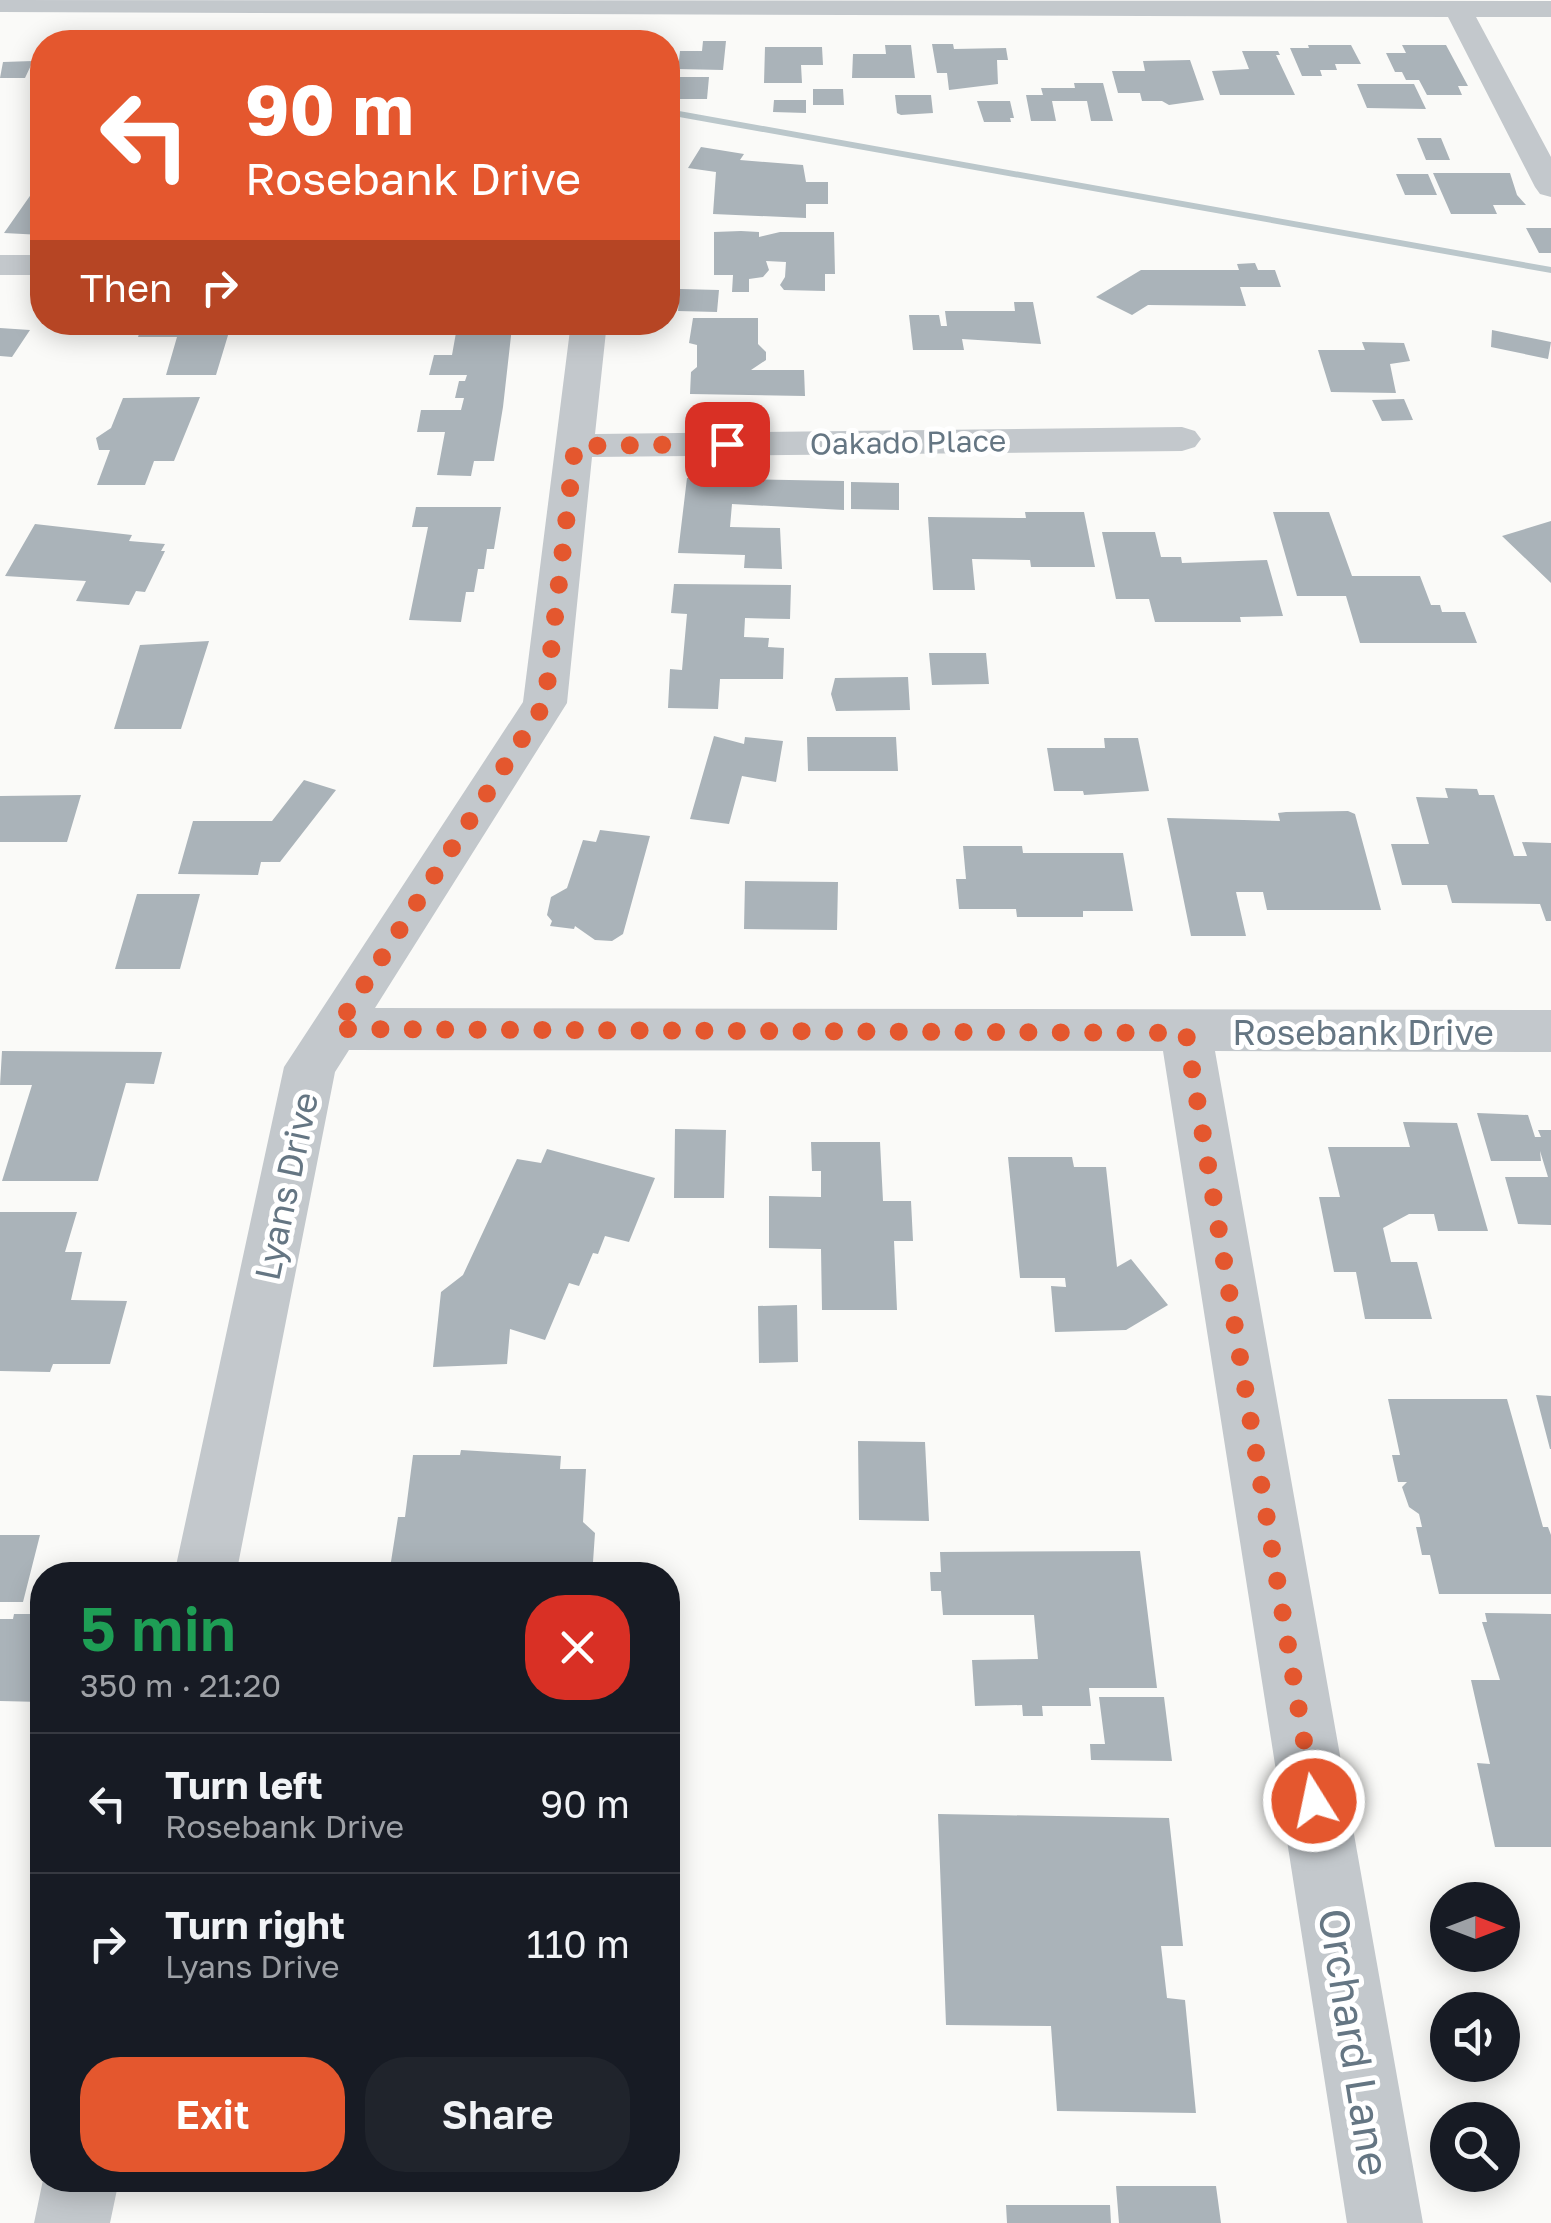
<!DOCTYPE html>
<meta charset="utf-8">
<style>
:root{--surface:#171b24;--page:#20242c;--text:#f1f3f6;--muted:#9ea1a6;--line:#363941;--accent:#e4572e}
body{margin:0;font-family:"Golos Text",sans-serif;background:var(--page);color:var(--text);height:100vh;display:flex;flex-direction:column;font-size:38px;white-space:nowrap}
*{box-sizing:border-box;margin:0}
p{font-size:32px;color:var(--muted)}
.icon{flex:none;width:55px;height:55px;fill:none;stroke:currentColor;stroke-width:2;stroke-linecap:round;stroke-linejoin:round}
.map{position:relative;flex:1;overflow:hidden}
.details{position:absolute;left:30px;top:1562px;width:650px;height:630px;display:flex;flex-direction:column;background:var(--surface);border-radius:40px;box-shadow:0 5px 25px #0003}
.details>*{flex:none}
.hud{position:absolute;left:30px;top:30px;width:650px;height:305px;border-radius:40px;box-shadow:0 5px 25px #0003;background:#e4572e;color:#fff;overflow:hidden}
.needle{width:65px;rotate:90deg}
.controls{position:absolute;left:1430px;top:1882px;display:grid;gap:20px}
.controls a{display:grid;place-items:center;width:90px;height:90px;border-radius:50%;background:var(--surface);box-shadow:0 5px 25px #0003;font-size:50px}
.pin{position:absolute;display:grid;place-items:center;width:85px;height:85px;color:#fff;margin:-42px;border-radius:20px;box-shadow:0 5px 15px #0006}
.me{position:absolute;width:110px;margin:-55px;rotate:350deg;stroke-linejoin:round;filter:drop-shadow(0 0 8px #0008)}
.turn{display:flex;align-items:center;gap:35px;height:210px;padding:0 50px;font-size:45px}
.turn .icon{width:130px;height:130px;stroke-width:2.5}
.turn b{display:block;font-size:70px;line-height:85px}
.then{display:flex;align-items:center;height:95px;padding:0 50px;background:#0003;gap:20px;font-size:38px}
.round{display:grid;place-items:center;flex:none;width:105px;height:105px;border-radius:40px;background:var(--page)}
.head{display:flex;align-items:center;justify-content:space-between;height:170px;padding:0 50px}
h1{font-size:60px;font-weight:600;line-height:75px;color:#1e9e55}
.cta{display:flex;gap:20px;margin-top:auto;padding:20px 50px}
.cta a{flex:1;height:115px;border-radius:40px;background:var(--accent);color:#fff;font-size:40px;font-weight:600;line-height:115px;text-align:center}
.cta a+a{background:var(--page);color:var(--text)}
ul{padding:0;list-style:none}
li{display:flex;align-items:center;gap:30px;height:140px;padding:0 50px;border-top:2px solid var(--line)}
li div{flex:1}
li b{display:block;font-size:38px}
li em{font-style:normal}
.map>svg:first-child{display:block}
</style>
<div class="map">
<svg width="1551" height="2223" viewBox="0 0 1551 2223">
<rect width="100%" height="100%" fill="#fafaf8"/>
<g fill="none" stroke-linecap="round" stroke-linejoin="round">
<path fill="#bbc7cb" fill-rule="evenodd" d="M 230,31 L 278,39 L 283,42 L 264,42 L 227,36 L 225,34 Z
M 668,109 L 1551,267 L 1551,273 L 668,115 Z"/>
</g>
<path fill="#aab3b9" d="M 703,41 L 726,41 L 723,70 L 678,69 L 680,51 L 702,51 Z
M 932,44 L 953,44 L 954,49 L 1006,48 L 1008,60 L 997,60 L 998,84 L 949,90 L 947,73 L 937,73 Z
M 885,45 L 911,45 L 915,78 L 852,78 L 853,54 L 886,54 Z
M 1308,45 L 1351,45 L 1361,64 L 1335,64 L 1337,70 L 1320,70 L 1322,76 L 1302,76 L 1290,48 L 1309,48 Z
M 1402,45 L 1446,45 L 1468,86 L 1458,86 L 1462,95 L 1427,95 L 1419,80 L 1406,80 L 1402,72 L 1395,72 L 1386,53 L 1406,53 Z
M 765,47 L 822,47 L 823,65 L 801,65 L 802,83 L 764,83 Z
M 1242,51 L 1278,51 L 1280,55 L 1276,55 L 1295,95 L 1220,95 L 1212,71 L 1249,69 Z
M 1190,60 L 1204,100 L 1169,105 L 1162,101 L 1142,101 L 1140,93 L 1118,93 L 1112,71 L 1145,71 L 1143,61 Z
M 33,61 L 25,78 L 0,78 L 3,62 Z
M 677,77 L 709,77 L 707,99 L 675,99 Z
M 1074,83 L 1103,83 L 1113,121 L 1091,121 L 1087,101 L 1052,101 L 1056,121 L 1031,121 L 1026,95 L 1043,95 L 1041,88 L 1075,88 Z
M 1357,84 L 1414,84 L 1426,109 L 1367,108 Z
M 813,89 L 843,89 L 844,105 L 813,105 Z
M 895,95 L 931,95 L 933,113 L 901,115 L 897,113 Z
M 774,100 L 806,100 L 806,113 L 773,112 Z
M 977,101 L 1010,101 L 1014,118 L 1010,118 L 1011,122 L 984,122 Z
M 1417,138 L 1441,138 L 1450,160 L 1426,160 Z
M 701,147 L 744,154 L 740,160 L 803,165 L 806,182 L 828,182 L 828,204 L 806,204 L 806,218 L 713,214 L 716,172 L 688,168 Z
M 1433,173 L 1510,173 L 1517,195 L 1526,205 L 1493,205 L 1497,214 L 1451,214 Z
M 1396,174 L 1428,174 L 1437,195 L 1405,195 Z
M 32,193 L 42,193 L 42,235 L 4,233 Z
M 1526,228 L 1551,228 L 1551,253 L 1539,253 Z
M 741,231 L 759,232 L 759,237 L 780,232 L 834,232 L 835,274 L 825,274 L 825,291 L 784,290 L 780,285 L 785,277 L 786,262 L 766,261 L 769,270 L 763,277 L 749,279 L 749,292 L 732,292 L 733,275 L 714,275 L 714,232 Z
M 1255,263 L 1258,270 L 1275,270 L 1281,287 L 1240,287 L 1246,306 L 1148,305 L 1132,315 L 1096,297 L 1141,270 L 1239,270 L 1237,264 Z
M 680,289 L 719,290 L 717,312 L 678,311 Z
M 1014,302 L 1033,302 L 1041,344 L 962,339 L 964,350 L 913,350 L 909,315 L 939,315 L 941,326 L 947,326 L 945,311 L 1015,311 Z
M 693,318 L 758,318 L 758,344 L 766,352 L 766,360 L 751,370 L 804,370 L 805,396 L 690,394 L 691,372 L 697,367 L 697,345 L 689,343 Z
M 143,322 L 232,322 L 216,375 L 166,375 L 177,337 L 138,337 Z
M 457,327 L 512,327 L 503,407 L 494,461 L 474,461 L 471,476 L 437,475 L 445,432 L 417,432 L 421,410 L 461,410 L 464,398 L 455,398 L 459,381 L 465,381 L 467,375 L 429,375 L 434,355 L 452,355 Z
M 0,328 L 30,330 L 12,357 L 0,356 Z
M 1492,330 L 1551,342 L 1548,359 L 1491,347 Z
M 1362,342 L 1404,343 L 1410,361 L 1390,364 L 1396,393 L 1331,392 L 1318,350 L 1365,350 Z
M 200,397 L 174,461 L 154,461 L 145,485 L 97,485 L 110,450 L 99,450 L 96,438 L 111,428 L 123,398 Z
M 1404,399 L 1413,420 L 1382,421 L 1372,400 Z
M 687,478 L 844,481 L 844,510 L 732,504 L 730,527 L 780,528 L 782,569 L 744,568 L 745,555 L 678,553 Z
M 851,482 L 899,483 L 899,510 L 851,509 Z
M 416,507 L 501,507 L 494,549 L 487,549 L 484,569 L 478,569 L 474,592 L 466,592 L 461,622 L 409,620 L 428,527 L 412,527 Z
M 1025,512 L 1084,512 L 1095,567 L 1031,567 L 1030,560 L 972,559 L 975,590 L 933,590 L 928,517 L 1026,518 Z
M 1273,512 L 1329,512 L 1352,576 L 1420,576 L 1431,605 L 1440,605 L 1442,612 L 1465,612 L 1477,643 L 1360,643 L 1346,596 L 1297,596 Z
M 1551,521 L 1551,583 L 1502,536 Z
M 35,524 L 132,535 L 129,541 L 165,544 L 161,551 L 165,551 L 145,592 L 136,591 L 129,605 L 76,601 L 86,581 L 5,576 Z
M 1102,532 L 1155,532 L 1161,557 L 1181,557 L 1182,563 L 1267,560 L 1283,616 L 1240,617 L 1241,622 L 1155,622 L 1149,599 L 1116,599 Z
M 674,584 L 791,585 L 790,619 L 745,618 L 744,637 L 769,638 L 768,647 L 784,648 L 783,679 L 720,679 L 718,709 L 668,708 L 670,669 L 682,670 L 687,614 L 671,613 Z
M 209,641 L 181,729 L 114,729 L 140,645 Z
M 929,653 L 986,653 L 989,684 L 932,685 Z
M 908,677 L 910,710 L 836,711 L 831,694 L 835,678 Z
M 714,736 L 744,744 L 745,737 L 783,741 L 776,782 L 742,776 L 729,824 L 690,819 Z
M 807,737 L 896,737 L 898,771 L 808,771 Z
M 1104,738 L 1138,738 L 1149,791 L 1084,795 L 1083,791 L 1054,791 L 1047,748 L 1105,748 Z
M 304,780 L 336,790 L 280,862 L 261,862 L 258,875 L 178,874 L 193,821 L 272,821 Z
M 1445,788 L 1477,789 L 1479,795 L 1494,795 L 1514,856 L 1527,856 L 1522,842 L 1551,843 L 1551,921 L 1546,921 L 1540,904 L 1452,903 L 1447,885 L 1402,885 L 1391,844 L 1429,844 L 1416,797 L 1448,798 Z
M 81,795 L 67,842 L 0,842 L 0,796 Z
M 1348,811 L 1355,814 L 1381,910 L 1267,910 L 1263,892 L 1236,892 L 1246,936 L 1191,936 L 1167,818 L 1280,821 L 1278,813 L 1286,812 Z
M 600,830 L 650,836 L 623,934 L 612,941 L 595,940 L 575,926 L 574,929 L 550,926 L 552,921 L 547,915 L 551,897 L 567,888 L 583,840 L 596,842 Z
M 963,846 L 1022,846 L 1023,853 L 1123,853 L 1133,911 L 1083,911 L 1083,917 L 1017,917 L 1016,909 L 959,909 L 956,879 L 966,879 Z
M 745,881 L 838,882 L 837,930 L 744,929 Z
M 137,894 L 200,894 L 180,969 L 115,969 Z
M 2,1051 L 162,1052 L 154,1084 L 126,1083 L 98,1181 L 2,1181 L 32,1085 L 0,1085 Z
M 1477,1113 L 1528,1115 L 1535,1137 L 1541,1137 L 1538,1130 L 1551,1130 L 1551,1225 L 1518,1224 L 1505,1177 L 1548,1177 L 1540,1151 L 1541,1161 L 1491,1161 Z
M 1403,1122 L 1457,1123 L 1488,1231 L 1438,1231 L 1434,1214 L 1409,1214 L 1383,1228 L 1391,1262 L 1417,1262 L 1432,1319 L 1365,1319 L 1356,1272 L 1334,1272 L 1319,1197 L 1340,1197 L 1328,1147 L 1410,1147 Z
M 675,1129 L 726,1130 L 724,1198 L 674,1198 Z
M 811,1142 L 880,1142 L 883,1201 L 911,1201 L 913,1241 L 894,1241 L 897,1310 L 822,1310 L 821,1249 L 769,1248 L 769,1196 L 821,1197 L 821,1171 L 812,1171 Z
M 547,1149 L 655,1178 L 629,1242 L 605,1236 L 598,1254 L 593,1253 L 579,1286 L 569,1283 L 545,1340 L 510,1329 L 507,1364 L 433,1367 L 441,1292 L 463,1275 L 517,1159 L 541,1163 Z
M 1008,1157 L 1072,1157 L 1074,1167 L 1106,1167 L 1117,1267 L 1131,1259 L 1168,1305 L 1126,1330 L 1055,1332 L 1051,1286 L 1066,1287 L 1065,1278 L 1020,1278 Z
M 0,1212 L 77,1212 L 65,1252 L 82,1252 L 71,1300 L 127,1301 L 110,1364 L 53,1364 L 50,1372 L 0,1371 Z
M 797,1305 L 798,1362 L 759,1363 L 758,1306 Z
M 1536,1395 L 1551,1396 L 1551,1449 L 1550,1449 Z
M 1388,1399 L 1507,1399 L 1543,1527 L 1548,1527 L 1551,1535 L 1551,1594 L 1439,1594 L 1430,1555 L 1422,1555 L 1416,1527 L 1422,1527 L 1419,1514 L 1409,1507 L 1402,1487 L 1407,1482 L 1398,1482 L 1392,1455 L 1400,1455 Z
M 858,1441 L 925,1442 L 929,1521 L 859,1520 Z
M 461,1450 L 561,1456 L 560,1469 L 586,1469 L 583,1522 L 595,1533 L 593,1562 L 577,1575 L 407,1575 L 408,1569 L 390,1568 L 398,1517 L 405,1517 L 413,1455 L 460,1455 Z
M 0,1535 L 40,1535 L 23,1602 L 0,1602 Z
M 1140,1551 L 1157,1688 L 1089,1688 L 1091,1706 L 1042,1706 L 1043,1716 L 1023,1716 L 1022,1705 L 975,1706 L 972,1660 L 1038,1659 L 1034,1615 L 943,1615 L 941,1591 L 931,1591 L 930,1572 L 941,1572 L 940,1552 Z
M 1485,1613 L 1551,1614 L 1551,1847 L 1495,1847 L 1477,1763 L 1490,1764 L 1471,1680 L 1500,1680 L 1482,1622 L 1487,1622 Z
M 14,1614 L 42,1614 L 42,1702 L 0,1701 L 0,1619 L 13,1619 Z
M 1099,1697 L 1164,1697 L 1172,1761 L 1091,1760 L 1090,1744 L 1105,1744 Z
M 938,1814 L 1169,1818 L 1183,1946 L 1161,1946 L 1167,1998 L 1185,2000 L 1196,2113 L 1057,2111 L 1051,2026 L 946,2025 Z
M 1116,2186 L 1216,2186 L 1221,2223 L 1119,2223 Z
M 1006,2205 L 1110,2205 L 1111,2223 L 1007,2223 Z"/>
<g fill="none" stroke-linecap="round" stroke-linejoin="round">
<path fill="#c3c8cc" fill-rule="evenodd" d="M 0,0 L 1551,1 L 1551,17 L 1476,17 L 1551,157 L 1551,197 L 1540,194 L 1535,187 L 1448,17 L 0,12 Z
M 0,255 L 42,255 L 42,275 L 0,275 Z
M 571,322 L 607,322 L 595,434 L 1182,427 L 1195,431 L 1201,439 L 1195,447 L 1182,451 L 592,457 L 567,703 L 375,1008 L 1551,1010 L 1551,1052 L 1215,1051 L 1423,2223 L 1347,2223 L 1163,1051 L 349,1050 L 335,1072 L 236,1575 L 174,1575 L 284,1067 L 523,702 Z
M 43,2180 L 119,2180 L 110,2223 L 34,2223 Z"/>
</g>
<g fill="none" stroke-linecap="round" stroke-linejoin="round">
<path stroke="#e4572e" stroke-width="18" stroke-dasharray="0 32.4" d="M 727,444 L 575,446 L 545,703 L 336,1029 L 1186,1033 L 1314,1801"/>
</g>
<g text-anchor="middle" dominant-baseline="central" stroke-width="10" stroke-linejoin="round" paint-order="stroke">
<g font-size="30" fill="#657683" stroke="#fff">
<text transform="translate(908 442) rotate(-1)">Oakado Place</text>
</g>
<g font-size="35" fill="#657683" stroke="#fff">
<text x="1363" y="1032">Rosebank Drive</text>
<text transform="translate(286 1186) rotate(-78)">Lyans Drive</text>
</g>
<g font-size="42" fill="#657683" stroke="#fff">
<text transform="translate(1355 2042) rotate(81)">Orchard Lane</text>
</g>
</g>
</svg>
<div class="controls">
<a><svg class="needle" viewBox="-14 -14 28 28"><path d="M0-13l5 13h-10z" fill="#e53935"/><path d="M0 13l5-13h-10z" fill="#9ea1a6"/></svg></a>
<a><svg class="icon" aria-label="sound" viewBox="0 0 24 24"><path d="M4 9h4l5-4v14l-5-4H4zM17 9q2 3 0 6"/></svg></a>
<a><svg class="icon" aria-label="search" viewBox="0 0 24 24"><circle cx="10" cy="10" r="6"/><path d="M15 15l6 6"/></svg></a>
</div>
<div class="pin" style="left:727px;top:444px;background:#d93025"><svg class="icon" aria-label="arrive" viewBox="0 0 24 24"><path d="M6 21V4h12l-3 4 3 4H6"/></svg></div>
<svg class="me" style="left:1314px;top:1801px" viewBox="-20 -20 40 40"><circle r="17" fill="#e4572e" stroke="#fff" stroke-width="3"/><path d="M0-11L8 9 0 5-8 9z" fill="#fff"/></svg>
<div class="hud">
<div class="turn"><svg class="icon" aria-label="left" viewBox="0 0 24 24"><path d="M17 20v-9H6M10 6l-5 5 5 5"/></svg><div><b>90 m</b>Rosebank Drive</div></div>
<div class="then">Then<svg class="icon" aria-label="right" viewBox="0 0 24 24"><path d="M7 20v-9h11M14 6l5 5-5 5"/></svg></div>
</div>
<section class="details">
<div class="head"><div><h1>5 min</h1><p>350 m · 21:20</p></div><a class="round" style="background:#d93025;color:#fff"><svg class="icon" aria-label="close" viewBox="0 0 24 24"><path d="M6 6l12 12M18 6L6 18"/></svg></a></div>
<ul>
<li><svg class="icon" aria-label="left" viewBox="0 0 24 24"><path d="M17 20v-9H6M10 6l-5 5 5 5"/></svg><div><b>Turn left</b><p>Rosebank Drive</p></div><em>90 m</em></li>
<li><svg class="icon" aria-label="right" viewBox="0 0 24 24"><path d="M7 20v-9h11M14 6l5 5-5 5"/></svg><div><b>Turn right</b><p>Lyans Drive</p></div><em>110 m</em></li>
</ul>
<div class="cta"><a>Exit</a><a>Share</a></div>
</section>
</div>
